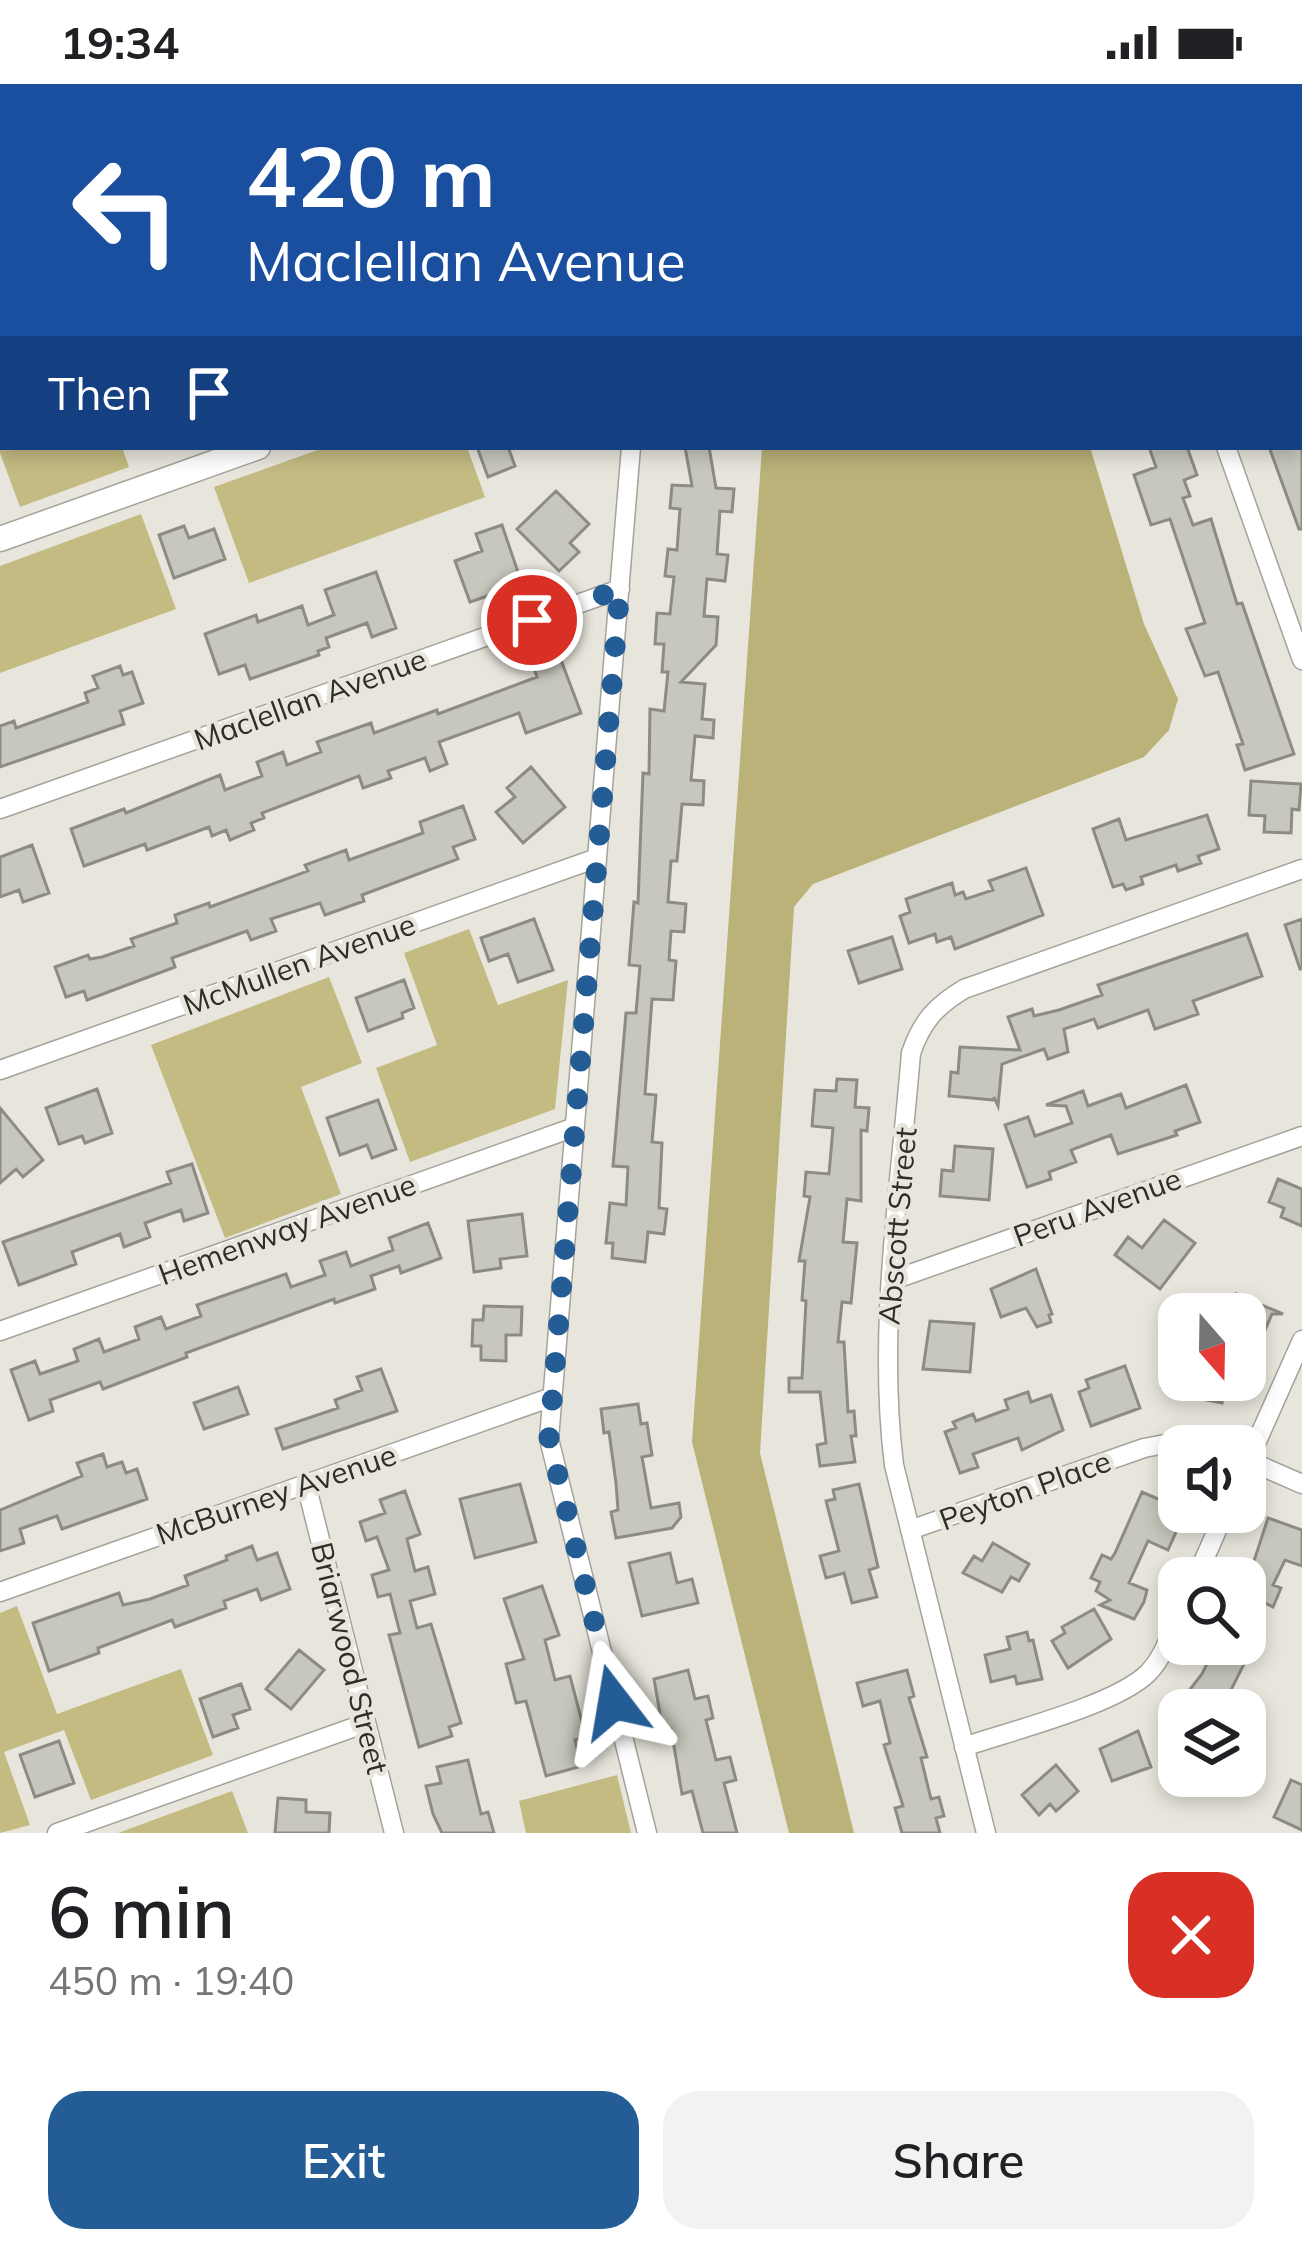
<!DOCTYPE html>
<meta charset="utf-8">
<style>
:root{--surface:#fff;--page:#f2f2f2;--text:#202124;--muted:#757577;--accent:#245d95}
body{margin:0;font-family:Mulish,sans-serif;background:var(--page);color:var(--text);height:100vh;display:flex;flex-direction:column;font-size:45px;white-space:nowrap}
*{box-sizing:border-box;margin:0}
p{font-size:39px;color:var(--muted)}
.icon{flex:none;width:66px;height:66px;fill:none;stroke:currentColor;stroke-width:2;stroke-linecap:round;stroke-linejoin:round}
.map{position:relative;height:1749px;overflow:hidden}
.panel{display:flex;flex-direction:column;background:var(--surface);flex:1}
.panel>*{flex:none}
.hud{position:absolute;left:0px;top:0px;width:1302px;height:366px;box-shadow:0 6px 18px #0003;background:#1a4fa0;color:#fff;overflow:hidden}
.needle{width:78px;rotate:160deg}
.tools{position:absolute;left:1158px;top:1209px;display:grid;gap:24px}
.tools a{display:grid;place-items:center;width:108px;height:108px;border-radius:24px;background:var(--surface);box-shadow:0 6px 18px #0003;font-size:60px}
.pin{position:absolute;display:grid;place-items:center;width:102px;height:102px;color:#fff;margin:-51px;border:6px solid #fff;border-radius:50%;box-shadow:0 3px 12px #0007}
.me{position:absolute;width:132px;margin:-66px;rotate:346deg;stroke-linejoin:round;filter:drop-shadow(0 0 9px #0008)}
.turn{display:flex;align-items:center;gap:42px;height:252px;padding:0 48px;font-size:54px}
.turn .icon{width:156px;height:156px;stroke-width:2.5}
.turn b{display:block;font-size:84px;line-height:102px}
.then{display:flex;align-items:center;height:114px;padding:0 48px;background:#0003;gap:24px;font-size:45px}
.round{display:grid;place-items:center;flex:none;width:126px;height:126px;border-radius:36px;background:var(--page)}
.overview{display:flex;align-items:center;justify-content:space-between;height:204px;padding:0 48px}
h1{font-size:72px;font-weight:600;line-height:90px}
.button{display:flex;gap:24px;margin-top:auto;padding:24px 48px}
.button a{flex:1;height:138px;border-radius:36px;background:var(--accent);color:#fff;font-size:48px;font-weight:600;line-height:138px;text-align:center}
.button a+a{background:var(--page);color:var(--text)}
.status{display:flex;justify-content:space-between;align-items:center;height:84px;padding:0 60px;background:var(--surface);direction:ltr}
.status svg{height:33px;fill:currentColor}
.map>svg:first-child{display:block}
</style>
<div class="status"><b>19:34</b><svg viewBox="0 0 49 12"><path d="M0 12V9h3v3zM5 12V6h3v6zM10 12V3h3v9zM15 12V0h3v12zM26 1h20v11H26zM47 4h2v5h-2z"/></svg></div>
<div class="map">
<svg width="1302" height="1749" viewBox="0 0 1302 1749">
<rect width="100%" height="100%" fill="#e8e6dc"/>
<path fill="#c3bb82" d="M 3,204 L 3,363 L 122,363 L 129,383 L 20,423 L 0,369 Z
M 326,363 L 467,363 L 485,413 L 249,499 L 214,403 Z
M 141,430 L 176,525 L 0,589 L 0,482 Z
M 469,845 L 498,921 L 568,896 L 555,1025 L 410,1078 L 376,984 L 437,961 L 404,869 Z
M 329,893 L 362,979 L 301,1003 L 341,1110 L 225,1154 L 151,961 Z
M 17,1522 L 57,1630 L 181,1585 L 213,1671 L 91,1716 L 64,1646 L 4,1668 L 30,1741 L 0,1749 L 0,1529 Z
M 617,1691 L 631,1749 L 526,1749 L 519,1717 Z
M 232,1707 L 248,1749 L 118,1749 Z"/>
<path fill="#bab279" d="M 762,363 L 1090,363 L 1144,540 L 1178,615 L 1169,646 L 1144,673 L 813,800 L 794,823 L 760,1369 L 854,1749 L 789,1749 L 692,1358 Z"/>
<path fill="#c8c7bd" stroke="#8d8c83" stroke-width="3" d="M 477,363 L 508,363 L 515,382 L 488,393 Z
M 685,363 L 709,363 L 716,404 L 734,405 L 732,428 L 720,427 L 717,470 L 728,471 L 725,497 L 707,495 L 704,532 L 718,533 L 716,561 L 681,598 L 705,600 L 702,635 L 714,636 L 713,654 L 695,652 L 691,696 L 704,697 L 703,721 L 682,720 L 677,777 L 671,777 L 668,818 L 686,820 L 684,848 L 671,847 L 669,876 L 676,877 L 673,916 L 652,915 L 645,1010 L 656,1011 L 652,1058 L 662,1059 L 659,1124 L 667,1125 L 664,1150 L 648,1148 L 645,1178 L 612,1174 L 613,1159 L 606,1159 L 610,1119 L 626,1121 L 628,1083 L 613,1082 L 626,929 L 636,929 L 640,882 L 629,881 L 634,818 L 638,819 L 643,689 L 649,690 L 650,625 L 664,627 L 668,588 L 662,588 L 664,560 L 655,560 L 657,529 L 670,530 L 674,493 L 665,492 L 668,465 L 677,466 L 680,425 L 670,424 L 672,401 L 692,402 Z
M 1149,363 L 1187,363 L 1197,391 L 1184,396 L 1190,412 L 1183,414 L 1193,441 L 1211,435 L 1237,520 L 1242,519 L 1294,670 L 1245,686 L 1237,661 L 1243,660 L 1218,588 L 1205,592 L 1186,545 L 1205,539 L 1170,435 L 1151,441 L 1134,391 L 1156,383 Z
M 1269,363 L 1302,363 L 1302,445 L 1299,445 Z
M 556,407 L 589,440 L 570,459 L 579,468 L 559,487 L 517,445 Z
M 502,441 L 522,500 L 470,518 L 455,477 L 482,467 L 476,450 Z
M 184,442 L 189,454 L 214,445 L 225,475 L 174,494 L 159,451 Z
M 376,488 L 396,544 L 372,553 L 367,539 L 326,554 L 329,563 L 318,567 L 319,571 L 250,595 L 245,581 L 219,590 L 205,550 L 256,531 L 258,538 L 302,522 L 308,541 L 334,531 L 325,506 Z
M 558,568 L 581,629 L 526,649 L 519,629 L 439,658 L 447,680 L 430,687 L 425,674 L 388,687 L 391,694 L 363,704 L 359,692 L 262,729 L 264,734 L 251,739 L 254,746 L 230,756 L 226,746 L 212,752 L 209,743 L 147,766 L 145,760 L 84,782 L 71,745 L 124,725 L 126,729 L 220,691 L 225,706 L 262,692 L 257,678 L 283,668 L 287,681 L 321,668 L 317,658 L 371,639 L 374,649 L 437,626 L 438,630 L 537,593 L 532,578 Z
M 120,582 L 123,591 L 132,588 L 143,619 L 120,627 L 124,640 L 0,683 L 0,642 L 14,637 L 16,644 L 88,618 L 85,609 L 98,604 L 93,592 Z
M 531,683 L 565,723 L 523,759 L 496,728 L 515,713 L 507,704 Z
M 1251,697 L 1301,700 L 1299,726 L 1292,725 L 1291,749 L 1264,748 L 1265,732 L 1249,731 Z
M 463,722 L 475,755 L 453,763 L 458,775 L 362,811 L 364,817 L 325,831 L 320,819 L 271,835 L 276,847 L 251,856 L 247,847 L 172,874 L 175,883 L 87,916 L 84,907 L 66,913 L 55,883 L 88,871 L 90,875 L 102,873 L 134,862 L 131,855 L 177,839 L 175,831 L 209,819 L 210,823 L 308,787 L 305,781 L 346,766 L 349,776 L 423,749 L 420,738 Z
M 1207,731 L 1219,765 L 1198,772 L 1201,779 L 1178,787 L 1176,781 L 1141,793 L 1143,800 L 1126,806 L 1123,800 L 1113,803 L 1093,745 L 1119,735 L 1126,756 Z
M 32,761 L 49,809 L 23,818 L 19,806 L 0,813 L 0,773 Z
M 1026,784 L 1043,831 L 955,865 L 951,853 L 937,858 L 935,850 L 909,859 L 900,832 L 910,828 L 906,815 L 952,799 L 955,811 L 963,808 L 966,815 L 993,806 L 989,797 Z
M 534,835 L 553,886 L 518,898 L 508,870 L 489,877 L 481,854 Z
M 1302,835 L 1302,884 L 1300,885 L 1285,841 Z
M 1247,850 L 1262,892 L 1193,917 L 1198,930 L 1155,945 L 1148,926 L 1098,944 L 1094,935 L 1064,945 L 1068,968 L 1048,975 L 1044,965 L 1002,980 L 998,1022 L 994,1013 L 994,1016 L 949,1012 L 951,988 L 958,989 L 960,963 L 1020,966 L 1008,933 L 1032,925 L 1034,932 L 1059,926 L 1102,911 L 1098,901 Z
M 892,853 L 902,885 L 859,899 L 848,867 Z
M 404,896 L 414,924 L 402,929 L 403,934 L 368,947 L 356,914 Z
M 837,995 L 857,996 L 855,1023 L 869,1024 L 867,1047 L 861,1046 L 861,1117 L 847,1115 L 843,1158 L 857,1159 L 851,1219 L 842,1218 L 838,1258 L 844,1258 L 848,1328 L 854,1327 L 856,1352 L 851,1352 L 855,1378 L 820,1382 L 817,1361 L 826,1359 L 820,1308 L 789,1308 L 789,1294 L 802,1294 L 806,1217 L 802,1216 L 805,1177 L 799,1177 L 810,1113 L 804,1112 L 806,1088 L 829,1090 L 833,1044 L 812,1042 L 815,1006 L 836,1007 Z
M 1186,1001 L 1200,1038 L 1175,1047 L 1177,1051 L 1118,1070 L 1111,1051 L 1071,1066 L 1076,1078 L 1049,1088 L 1051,1095 L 1027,1103 L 1005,1041 L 1028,1033 L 1035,1052 L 1072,1039 L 1066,1022 L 1046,1021 L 1083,1007 L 1088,1022 L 1121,1010 L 1126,1024 Z
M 97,1005 L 112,1049 L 85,1059 L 82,1052 L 59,1060 L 46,1024 Z
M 378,1016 L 396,1065 L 372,1074 L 367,1061 L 340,1071 L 327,1034 Z
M 0,1024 L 43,1076 L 23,1093 L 16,1085 L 0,1099 Z
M 955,1062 L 993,1065 L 989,1116 L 940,1112 L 942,1086 L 953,1087 Z
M 192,1080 L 208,1129 L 184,1137 L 181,1126 L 145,1139 L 150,1153 L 124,1163 L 120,1150 L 72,1168 L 76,1180 L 19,1201 L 3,1158 L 171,1099 L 167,1088 Z
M 1278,1095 L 1302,1105 L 1302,1142 L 1281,1133 L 1284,1124 L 1269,1118 Z
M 522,1130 L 527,1172 L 500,1175 L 501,1184 L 474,1188 L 468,1137 Z
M 1164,1136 L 1195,1159 L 1160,1205 L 1115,1171 L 1128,1153 L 1142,1164 Z
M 428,1139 L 441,1174 L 401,1189 L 399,1182 L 371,1192 L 375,1205 L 335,1219 L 334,1215 L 186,1269 L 187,1273 L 103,1305 L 100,1298 L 50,1316 L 53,1327 L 29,1336 L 11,1286 L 35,1277 L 40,1290 L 78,1277 L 74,1265 L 99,1255 L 104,1268 L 139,1255 L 135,1243 L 161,1233 L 166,1245 L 201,1232 L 197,1221 L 286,1190 L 291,1203 L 325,1191 L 320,1177 L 346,1168 L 351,1182 L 393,1166 L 389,1154 Z
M 1036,1185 L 1052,1230 L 1049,1231 L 1051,1238 L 1037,1243 L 1026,1224 L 1001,1233 L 991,1205 Z
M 1236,1210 L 1283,1230 L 1272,1230 L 1245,1292 L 1245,1230 L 1227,1230 Z
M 484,1222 L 522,1223 L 521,1251 L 506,1251 L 506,1277 L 481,1276 L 481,1262 L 472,1262 L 473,1236 L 483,1236 Z
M 930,1237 L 974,1240 L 970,1288 L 923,1285 Z
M 1125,1282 L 1140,1324 L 1091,1342 L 1079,1308 L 1089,1304 L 1086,1296 Z
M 381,1285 L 397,1327 L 283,1365 L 276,1345 L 338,1324 L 335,1316 L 362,1306 L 357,1293 Z
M 1163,1296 L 1227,1296 L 1222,1319 L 1207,1316 L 1208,1312 L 1162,1303 Z
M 238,1303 L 248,1330 L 204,1345 L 194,1319 Z
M 1028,1308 L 1031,1318 L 1051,1311 L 1063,1346 L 1022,1366 L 1018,1354 L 973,1370 L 978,1383 L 960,1389 L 945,1348 L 956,1344 L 953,1338 L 973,1330 L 976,1337 L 1008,1325 L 1005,1316 Z
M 638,1320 L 641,1340 L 647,1339 L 652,1371 L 642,1373 L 651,1424 L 679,1419 L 681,1433 L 672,1444 L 616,1454 L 611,1428 L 618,1426 L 616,1399 L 609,1348 L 604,1349 L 601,1325 Z
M 103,1370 L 107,1383 L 122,1378 L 126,1389 L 137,1385 L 147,1415 L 62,1445 L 57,1432 L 20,1445 L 24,1459 L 0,1467 L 0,1426 L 82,1392 L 77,1379 Z
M 1179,1387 L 1179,1428 L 1185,1428 L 1168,1466 L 1148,1457 L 1129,1499 L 1147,1506 L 1144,1518 L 1134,1535 L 1100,1521 L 1110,1516 L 1096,1507 L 1100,1498 L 1091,1494 L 1102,1471 L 1111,1475 L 1115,1469 L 1142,1408 L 1165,1418 Z
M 520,1400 L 536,1458 L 475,1474 L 460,1415 Z
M 859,1400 L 878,1483 L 869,1486 L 877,1513 L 852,1519 L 844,1489 L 826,1494 L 820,1472 L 839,1467 L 826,1417 L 835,1415 L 833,1406 Z
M 405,1407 L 420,1450 L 407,1455 L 415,1487 L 428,1483 L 435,1510 L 410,1517 L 417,1544 L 431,1540 L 461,1639 L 449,1643 L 452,1652 L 419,1663 L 389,1551 L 400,1549 L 390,1510 L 378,1513 L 372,1491 L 389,1486 L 377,1453 L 366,1457 L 360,1438 L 385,1429 L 380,1416 Z
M 1268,1434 L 1302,1446 L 1302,1482 L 1285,1476 L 1273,1501 L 1281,1504 L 1273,1523 L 1265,1519 L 1246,1560 L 1254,1560 L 1221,1626 L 1174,1626 L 1202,1590 L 1217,1560 L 1245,1560 L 1245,1480 L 1252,1483 Z
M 993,1459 L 1029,1480 L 1019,1497 L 1011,1493 L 1002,1508 L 963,1489 L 974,1472 L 982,1477 Z
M 252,1462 L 257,1476 L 277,1469 L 290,1505 L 261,1516 L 257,1505 L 224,1517 L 226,1524 L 175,1543 L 172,1536 L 98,1564 L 99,1569 L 49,1587 L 33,1539 L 119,1509 L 123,1521 L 150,1515 L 188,1501 L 185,1492 L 227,1476 L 226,1472 Z
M 670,1469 L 677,1499 L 692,1495 L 698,1519 L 642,1532 L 629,1479 Z
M 542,1502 L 559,1551 L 545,1556 L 555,1596 L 570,1592 L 586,1653 L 575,1656 L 582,1682 L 546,1692 L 526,1617 L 516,1619 L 506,1580 L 524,1575 L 504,1515 Z
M 1094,1525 L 1111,1555 L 1068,1584 L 1052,1557 L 1065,1549 L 1062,1543 Z
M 1027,1548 L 1029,1557 L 1033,1556 L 1042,1595 L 1017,1600 L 1015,1592 L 991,1598 L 985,1571 L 1010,1565 L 1007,1553 Z
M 299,1566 L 324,1586 L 291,1625 L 266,1605 Z
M 688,1586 L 695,1615 L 708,1612 L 713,1634 L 706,1636 L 716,1676 L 730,1673 L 736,1696 L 724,1699 L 737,1749 L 703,1749 L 692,1707 L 682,1710 L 671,1645 L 663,1647 L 654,1595 Z
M 907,1586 L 914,1612 L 909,1614 L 927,1673 L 921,1674 L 931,1715 L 939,1713 L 944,1732 L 936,1734 L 940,1749 L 902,1749 L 895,1724 L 903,1722 L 884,1661 L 890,1659 L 880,1617 L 863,1622 L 857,1599 Z
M 241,1600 L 250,1625 L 233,1631 L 238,1644 L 213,1653 L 200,1615 Z
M 1138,1647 L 1151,1683 L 1112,1697 L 1100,1665 Z
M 59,1657 L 74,1699 L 35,1713 L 20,1671 Z
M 468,1676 L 481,1730 L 488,1728 L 494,1749 L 442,1749 L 433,1730 L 426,1702 L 441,1699 L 437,1683 Z
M 1056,1681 L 1078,1707 L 1056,1727 L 1050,1720 L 1039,1731 L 1022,1711 Z
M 1291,1696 L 1302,1701 L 1302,1746 L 1274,1733 Z
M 278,1714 L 306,1716 L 306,1728 L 330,1729 L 329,1749 L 275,1749 Z"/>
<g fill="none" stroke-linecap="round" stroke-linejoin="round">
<g stroke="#a4a39a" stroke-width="21">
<path id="street" d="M 510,0 L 511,3
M 836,0 L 837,3
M 1097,0 L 1098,3
M 0,185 L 3,184
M 631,363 L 549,1355 L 647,1749
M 1226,363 L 1302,576
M 0,725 L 620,505
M 0,986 L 597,774
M 893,1196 L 1302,1052
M 0,1247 L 575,1043
M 1245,1375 L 1302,1400
M 1245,1384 L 1302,1256
M 306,1400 L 394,1749
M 910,1446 L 1144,1364 L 1181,1357 L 1211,1362
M 1196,1494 L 1225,1428
M 0,1508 L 552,1313
M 964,1663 C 1010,1647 1116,1621 1148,1589 C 1163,1574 1170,1551 1179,1531
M 57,1749 L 366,1639
M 986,1749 L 894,1381 C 877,1245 900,1105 911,969 C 922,937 936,922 964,905 L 1302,785"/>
</g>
<g stroke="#a4a39a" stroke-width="27">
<path id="secondary" d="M 1274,3 L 1282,0
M 0,455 L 258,363"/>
</g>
<use href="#street" stroke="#fff" stroke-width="18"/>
<use href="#secondary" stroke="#fff" stroke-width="24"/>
</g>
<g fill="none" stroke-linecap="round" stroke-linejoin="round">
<path stroke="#245d95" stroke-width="21" stroke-dasharray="0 37.8" d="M 532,536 L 620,505 L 549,1355 L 614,1618"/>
</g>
<g text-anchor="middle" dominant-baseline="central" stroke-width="9" stroke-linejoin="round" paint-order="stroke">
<g font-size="30" fill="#2e2d2a" stroke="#e8e6dc">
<text transform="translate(310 615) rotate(-20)">Maclellan Avenue</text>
<text transform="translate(299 880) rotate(-20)">McMullen Avenue</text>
<text transform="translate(1097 1123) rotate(-20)">Peru Avenue</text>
<text transform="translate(897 1142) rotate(-85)">Abscott Street</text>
<text transform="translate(287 1145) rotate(-20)">Hemenway Avenue</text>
<text transform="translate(1025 1406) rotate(-20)">Peyton Place</text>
<text transform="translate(276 1410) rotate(-19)">McBurney Avenue</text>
<text transform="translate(350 1574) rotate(76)">Briarwood Street</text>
</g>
</g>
</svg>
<div class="tools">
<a><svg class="needle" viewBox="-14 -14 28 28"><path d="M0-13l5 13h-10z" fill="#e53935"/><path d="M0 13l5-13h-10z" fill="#757577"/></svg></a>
<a><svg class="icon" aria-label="sound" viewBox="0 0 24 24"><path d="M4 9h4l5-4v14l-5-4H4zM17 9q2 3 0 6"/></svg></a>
<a><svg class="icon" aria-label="search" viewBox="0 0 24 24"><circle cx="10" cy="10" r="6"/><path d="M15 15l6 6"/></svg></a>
<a><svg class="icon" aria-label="layers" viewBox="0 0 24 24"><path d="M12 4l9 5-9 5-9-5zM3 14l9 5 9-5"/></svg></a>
</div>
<div class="pin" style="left:532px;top:536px;background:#d93025"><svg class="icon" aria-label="arrive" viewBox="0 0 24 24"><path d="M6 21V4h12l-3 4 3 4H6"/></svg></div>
<svg class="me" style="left:614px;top:1618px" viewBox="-20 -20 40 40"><path d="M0-17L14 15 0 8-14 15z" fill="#245d95" stroke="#fff" stroke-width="4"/></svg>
<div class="hud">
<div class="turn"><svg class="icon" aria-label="left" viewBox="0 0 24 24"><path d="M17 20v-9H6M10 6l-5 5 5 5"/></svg><div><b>420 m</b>Maclellan Avenue</div></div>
<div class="then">Then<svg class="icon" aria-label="arrive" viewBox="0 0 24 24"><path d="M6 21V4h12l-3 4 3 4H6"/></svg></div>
</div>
</div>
<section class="panel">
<div class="overview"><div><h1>6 min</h1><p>450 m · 19:40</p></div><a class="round" style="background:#d93025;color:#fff"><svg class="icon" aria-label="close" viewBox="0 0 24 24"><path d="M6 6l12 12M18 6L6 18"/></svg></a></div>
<div class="button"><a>Exit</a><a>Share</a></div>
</section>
